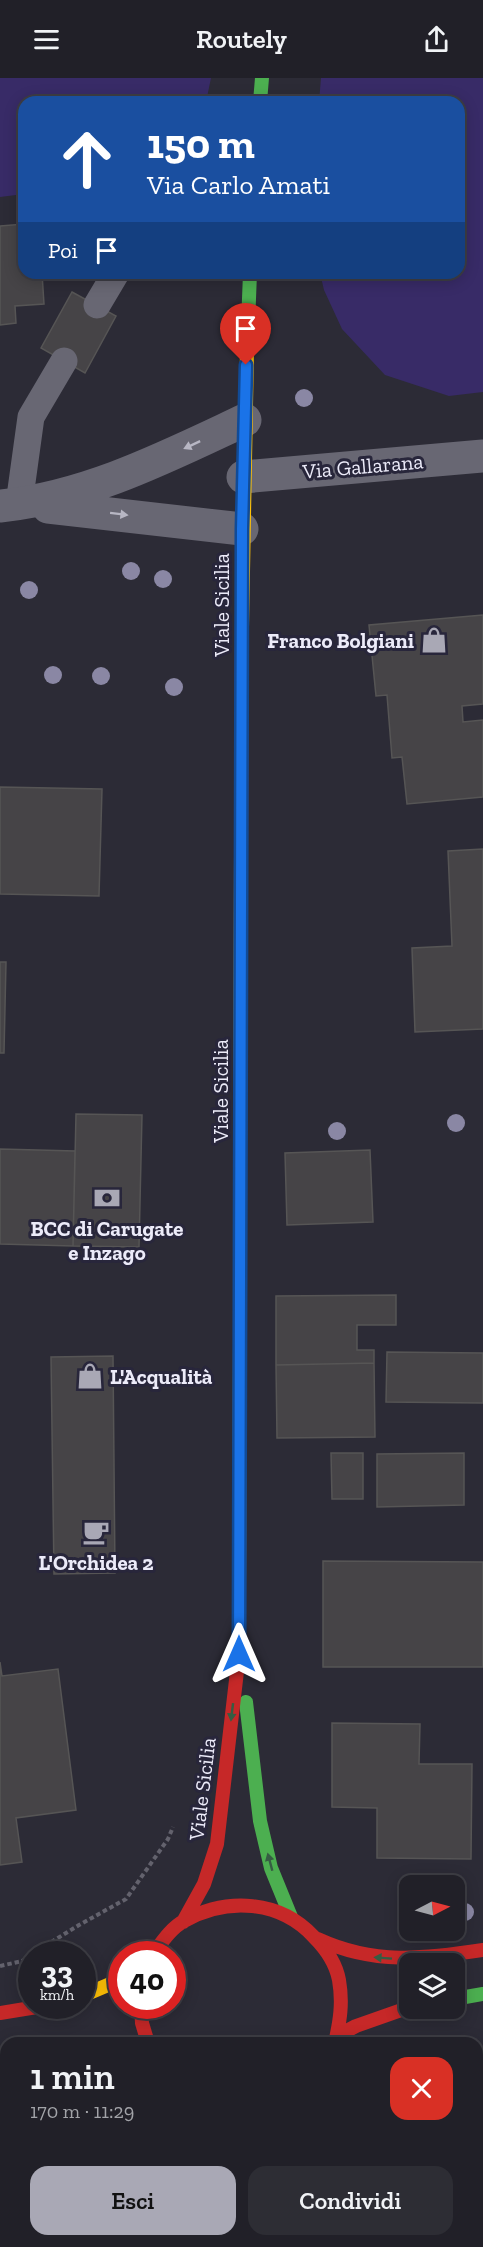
<!DOCTYPE html>
<html lang="it">
<meta charset="utf-8">
<style>
:root{--surface:#212028;--page:#2d2d34;--text:#f1f3f6;--muted:#a2a3a8;--line:#3e3e45;--accent:#a9a8b5}
body{margin:0;font-family:"Zilla Slab",serif;background:var(--page);color:var(--text);height:100vh;display:flex;flex-direction:column;font-size:22px;white-space:nowrap}
*{box-sizing:border-box;margin:0}
p{font-size:20px;color:var(--muted)}
.icon{flex:none;width:33px;height:33px;fill:none;stroke:currentColor;stroke-width:2;stroke-linecap:round;stroke-linejoin:round}
.map{position:relative;flex:1;overflow:hidden}
.details{position:absolute;left:0px;top:1959px;width:483px;height:210px;display:flex;flex-direction:column;background:var(--surface);border-radius:18px 18px 0 0;box-shadow:0 3px 15px #0003,0 0 0 2px var(--line)}
.details>*{flex:none}
.banner{position:absolute;left:18px;top:18px;width:447px;height:183px;border-radius:18px;box-shadow:0 3px 15px #0003,0 0 0 2px var(--line);background:#1a4fa0;color:#fff;overflow:hidden}
.needle{width:39px;rotate:84deg}
.fabs{position:absolute;left:399px;top:1797px;display:grid;gap:12px}
.fabs a{display:grid;place-items:center;width:66px;height:66px;border-radius:12px;background:var(--surface);box-shadow:0 3px 15px #0003,0 0 0 2px var(--line);font-size:30px}
.speed{position:absolute;left:18px;top:1863px;display:flex;gap:12px;font-size:30px;font-weight:700;text-align:center}
.speed>*{display:grid;place-content:center;width:78px;height:78px;border-radius:50%;background:var(--surface);box-shadow:0 3px 15px #0003,0 0 0 2px var(--line);line-height:1}
.speed small{font-size:15px;font-weight:400}
.speed .limit{border:9px solid #d22;background:#fff;color:#111}
.pin{position:absolute;display:grid;place-items:center;width:51px;height:51px;color:#fff;margin:-62px -26px;border-radius:50% 50% 50% 0;rotate:-45deg;box-shadow:0 0 6px #0007}
.pin .icon{rotate:45deg}
.me{position:absolute;width:66px;margin:-33px;rotate:0deg;stroke-linejoin:round;filter:drop-shadow(0 0 4px #0008)}
.turn{display:flex;align-items:center;gap:21px;height:126px;padding:0 30px;font-size:27px}
.turn .icon{width:78px;height:78px;stroke-width:2.5}
.turn b{display:block;font-size:42px;line-height:51px}
.then{display:flex;align-items:center;height:57px;padding:0 30px;background:#0003;gap:12px;font-size:22px}
.round{display:grid;place-items:center;flex:none;width:63px;height:63px;border-radius:18px;background:var(--page)}
.head{display:flex;align-items:center;justify-content:space-between;height:102px;padding:0 30px}
h1{font-size:36px;font-weight:600;line-height:45px}
.cta{display:flex;gap:12px;margin-top:auto;padding:12px 30px}
.cta a{flex:1;height:69px;border-radius:18px;background:var(--accent);color:#111;font-size:24px;font-weight:600;line-height:69px;text-align:center}
.cta a+a{background:var(--page);color:var(--text)}
header{display:flex;justify-content:space-between;align-items:center;height:78px;padding:0 30px;background:var(--surface);font-size:27px;font-weight:600}
.map>svg:first-child{display:block}
</style>
<header><svg class="icon" aria-label="menu" viewBox="0 0 24 24"><path d="M4 6h16M4 12h16M4 18h16"/></svg>Routely<svg class="icon" aria-label="share" viewBox="0 0 24 24"><path d="M12 15V3M7 8l5-5 5 5M5 13v7h14v-7"/></svg></header>
<div class="map">
<svg width="483" height="2169" viewBox="0 0 483 2169">
<rect width="100%" height="100%" fill="#2c2b36"/>
<path fill="#382b67" d="M 0,0 L 211,0 L 206,24 L 24,24 L 24,116 L 0,119 Z
M 321,0 L 483,0 L 483,314 L 449,318 L 385,297 L 342,251 L 324,212 L 320,195 L 459,195 L 459,24 L 319,24 Z
M 0,2051 L 6,2051 L 6,2163 L 158,2163 L 161,2169 L 0,2169 Z"/>
<path fill="#464447" stroke="#565555" stroke-width="1.5" d="M 24,146 L 24,195 L 42,195 L 44,226 L 15,228 L 16,245 L 0,247 L 0,148 Z
M 72,214 L 116,238 L 85,295 L 41,270 Z
M 483,537 L 483,626 L 462,628 L 463,644 L 483,642 L 483,719 L 407,726 L 402,679 L 392,680 L 387,617 L 376,618 L 369,547 Z
M 0,709 L 102,711 L 99,818 L 0,816 Z
M 483,771 L 483,951 L 415,954 L 412,870 L 452,868 L 448,773 Z
M 0,884 L 6,884 L 4,975 L 0,975 Z
M 76,1036 L 142,1037 L 139,1169 L 73,1168 Z
M 0,1071 L 75,1073 L 73,1168 L 0,1166 Z
M 370,1072 L 373,1144 L 287,1147 L 285,1075 Z
M 396,1217 L 396,1247 L 357,1247 L 357,1272 L 374,1272 L 374,1285 L 276,1287 L 276,1218 Z
M 387,1274 L 483,1275 L 483,1325 L 386,1324 Z
M 113,1278 L 115,1495 L 54,1496 L 51,1279 Z
M 374,1285 L 375,1359 L 277,1360 L 276,1287 Z
M 331,1375 L 363,1375 L 363,1421 L 332,1421 Z
M 464,1375 L 464,1427 L 377,1429 L 377,1376 Z
M 323,1483 L 483,1484 L 483,1589 L 323,1589 Z
M 0,1584 L 2,1598 L 58,1591 L 76,1732 L 16,1740 L 22,1784 L 0,1787 Z
M 332,1645 L 420,1646 L 419,1686 L 472,1686 L 471,1781 L 377,1780 L 377,1730 L 332,1729 Z"/>
<g fill="none" stroke-linecap="round" stroke-linejoin="round">
<path stroke="#63626d" stroke-width="4" stroke-dasharray="4.5 3" stroke-linecap="butt" d="M 32,1876 L 79,1847 L 126,1821 L 168,1761 L 173,1749
M 0,1888 L 22,1883 L 32,1877"/>
<path stroke="#686773" stroke-width="27" d="M 97,227 L 116,195
M 19,426 L 31,339 L 64,283"/>
<path stroke="#686773" stroke-width="33" d="M 243,399 L 483,378
M 0,428 C 88,419 166,379 245,342
M 48,429 L 242,451"/>
<path stroke="#4caf50" stroke-width="14" d="M 260,24 L 262,0
M 247,272 L 250,195
M 246,1624 L 260,1743 L 271,1790 L 291,1839
M 454,1921 L 483,1916
M 0,1984 L 6,1983
M 221,2163 L 222,2169"/>
<path stroke="#ffc107" stroke-width="14" d="M 242,549 L 247,272
M 240,1070 L 241,777
M 239,1512 L 240,1267
M 82,1918 L 122,1901
M 264,2169 L 265,2163"/>
<path stroke="#c62828" stroke-width="14" d="M 241,777 L 242,549
M 240,1267 L 240,1070
M 183,1844 L 204,1806 L 217,1766 L 239,1576 L 239,1512
M 318,1861 C 374,1887 424,1881 483,1872
M 153,1876 C 162,1864 171,1850 184,1843 C 227,1819 280,1822 314,1859 C 325,1870 336,1886 339,1902 C 343,1925 340,1943 335,1965
M 141,1928 L 142,1945 L 148,1965
M 0,1935 L 43,1928
M 337,1958 L 356,1948 L 410,1929"/>
</g>
<g fill="#8a87a4">
<circle cx="304" cy="320" r="9"/>
<circle cx="131" cy="493" r="9"/>
<circle cx="163" cy="501" r="9"/>
<circle cx="29" cy="512" r="9"/>
<circle cx="53" cy="597" r="9"/>
<circle cx="101" cy="598" r="9"/>
<circle cx="174" cy="609" r="9"/>
<circle cx="456" cy="1045" r="9"/>
<circle cx="337" cy="1053" r="9"/>
<circle cx="465" cy="1834" r="9"/>
</g>
<defs><path id="oneway-solid" d="M-6-.8H1V-3.2L6.5 0L1 3.2V.8H-6Z" transform="scale(1.5)"/></defs>
<g fill="#b7b6c3">
<use href="#oneway-solid" transform="translate(192 367) rotate(155)"/>
<use href="#oneway-solid" transform="translate(119 436) rotate(7)"/>
</g>
<g fill="#365d43">
<use href="#oneway-solid" transform="translate(232 1634) rotate(97)"/>
<use href="#oneway-solid" transform="translate(270 1784) rotate(-105)"/>
<use href="#oneway-solid" transform="translate(383 1880) rotate(-176)"/>
</g>
<g fill="none" stroke-linecap="round" stroke-linejoin="round">
<g stroke="#114b97" stroke-width="15">
<path id="route" d="M 239,1576 L 242,451 L 246,287"/>
</g>
<use href="#route" stroke="#1a73e8" stroke-width="10"/>
</g>
<defs>
<g id="shop-bare" transform="scale(2.07)"><path d="M-5-2.5h2.3a2.7 3.5 0 0 1 5.4 0H5L5.5 6h-11ZM-1.5-2.5h3a1.5 2.3 0 0 0-3 0Z" fill="#a9a8b5" stroke="#28263b" stroke-width="2.5" paint-order="stroke"/></g>
<g id="bank-bare" transform="scale(2.07)"><path d="M-6-4H6V4H-6ZM0-2.3a2.3 2.3 0 1 0 0 4.6a2.3 2.3 0 1 0 0-4.6Z" fill="#a9a8b5" stroke="#28263b" stroke-width="2.5" paint-order="stroke"/></g>
<g id="cafe-bare" transform="scale(2.07)"><path d="M-5.5-4.5H6V0H3Q3 3.5 0 3.5H-2.5Q-5.5 3.5-5.5 0ZM3-3.2v2h1.7v-2ZM-6 4.5H4V6H-6Z" fill="#a9a8b5" stroke="#28263b" stroke-width="2.5" paint-order="stroke"/></g>
</defs>
<g fill-rule="evenodd">
<use href="#shop-bare" x="434" y="562"/>
<use href="#bank-bare" x="107" y="1120"/>
<use href="#shop-bare" x="90" y="1298"/>
<use href="#cafe-bare" x="96" y="1454"/>
</g>
<g text-anchor="middle" dominant-baseline="central" stroke-width="6" stroke-linejoin="round" paint-order="stroke">
<g font-size="21" fill="#ecebf9" stroke="#28263b">
<text transform="translate(363 388) rotate(-5)">Via Gallarana</text>
<text transform="translate(221 527) rotate(-90)">Viale Sicilia</text>
<text transform="translate(220 1013) rotate(-90)">Viale Sicilia</text>
<text transform="translate(202 1711) rotate(-83)">Viale Sicilia</text>
</g>
<g font-size="21" font-weight="bold" fill="#ecebf9" stroke="#28263b">
<text x="414" y="562" text-anchor="end">Franco Bolgiani</text>
<text x="107" y="1150">BCC di Carugate<tspan x="107" dy="24">e Inzago</tspan></text>
<text x="110" y="1298" text-anchor="start">L'Acqualità</text>
<text x="96" y="1484">L'Orchidea 2</text>
</g>
</g>
</svg>
<div class="fabs">
<a><svg class="needle" viewBox="-14 -14 28 28"><path d="M0-13l5 13h-10z" fill="#e53935"/><path d="M0 13l5-13h-10z" fill="#a2a3a8"/></svg></a>
<a><svg class="icon" aria-label="layers" viewBox="0 0 24 24"><path d="M12 4l9 5-9 5-9-5zM3 14l9 5 9-5"/></svg></a>
</div>
<div class="speed"><div>33<small>km/h</small></div><div class="limit">40</div></div>
<div class="pin" style="left:246px;top:287px;background:#d93025"><svg class="icon" aria-label="arrive" viewBox="0 0 24 24"><path d="M6 21V4h12l-3 4 3 4H6"/></svg></div>
<svg class="me" style="left:239px;top:1576px" viewBox="-20 -20 40 40"><path d="M0-17L14 15 0 8-14 15z" fill="#1a73e8" stroke="#fff" stroke-width="4"/></svg>
<div class="banner">
<div class="turn"><svg class="icon" aria-label="ahead" viewBox="0 0 24 24"><path d="M12 20V5M6 11l6-6 6 6"/></svg><div><b>150 m</b>Via Carlo Amati</div></div>
<div class="then">Poi<svg class="icon" aria-label="arrive" viewBox="0 0 24 24"><path d="M6 21V4h12l-3 4 3 4H6"/></svg></div>
</div>
<section class="details">
<div class="head"><div><h1>1 min</h1><p>170 m · 11:29</p></div><a class="round" style="background:#d93025;color:#fff"><svg class="icon" aria-label="close" viewBox="0 0 24 24"><path d="M6 6l12 12M18 6L6 18"/></svg></a></div>
<div class="cta"><a>Esci</a><a>Condividi</a></div>
</section>
</div>
